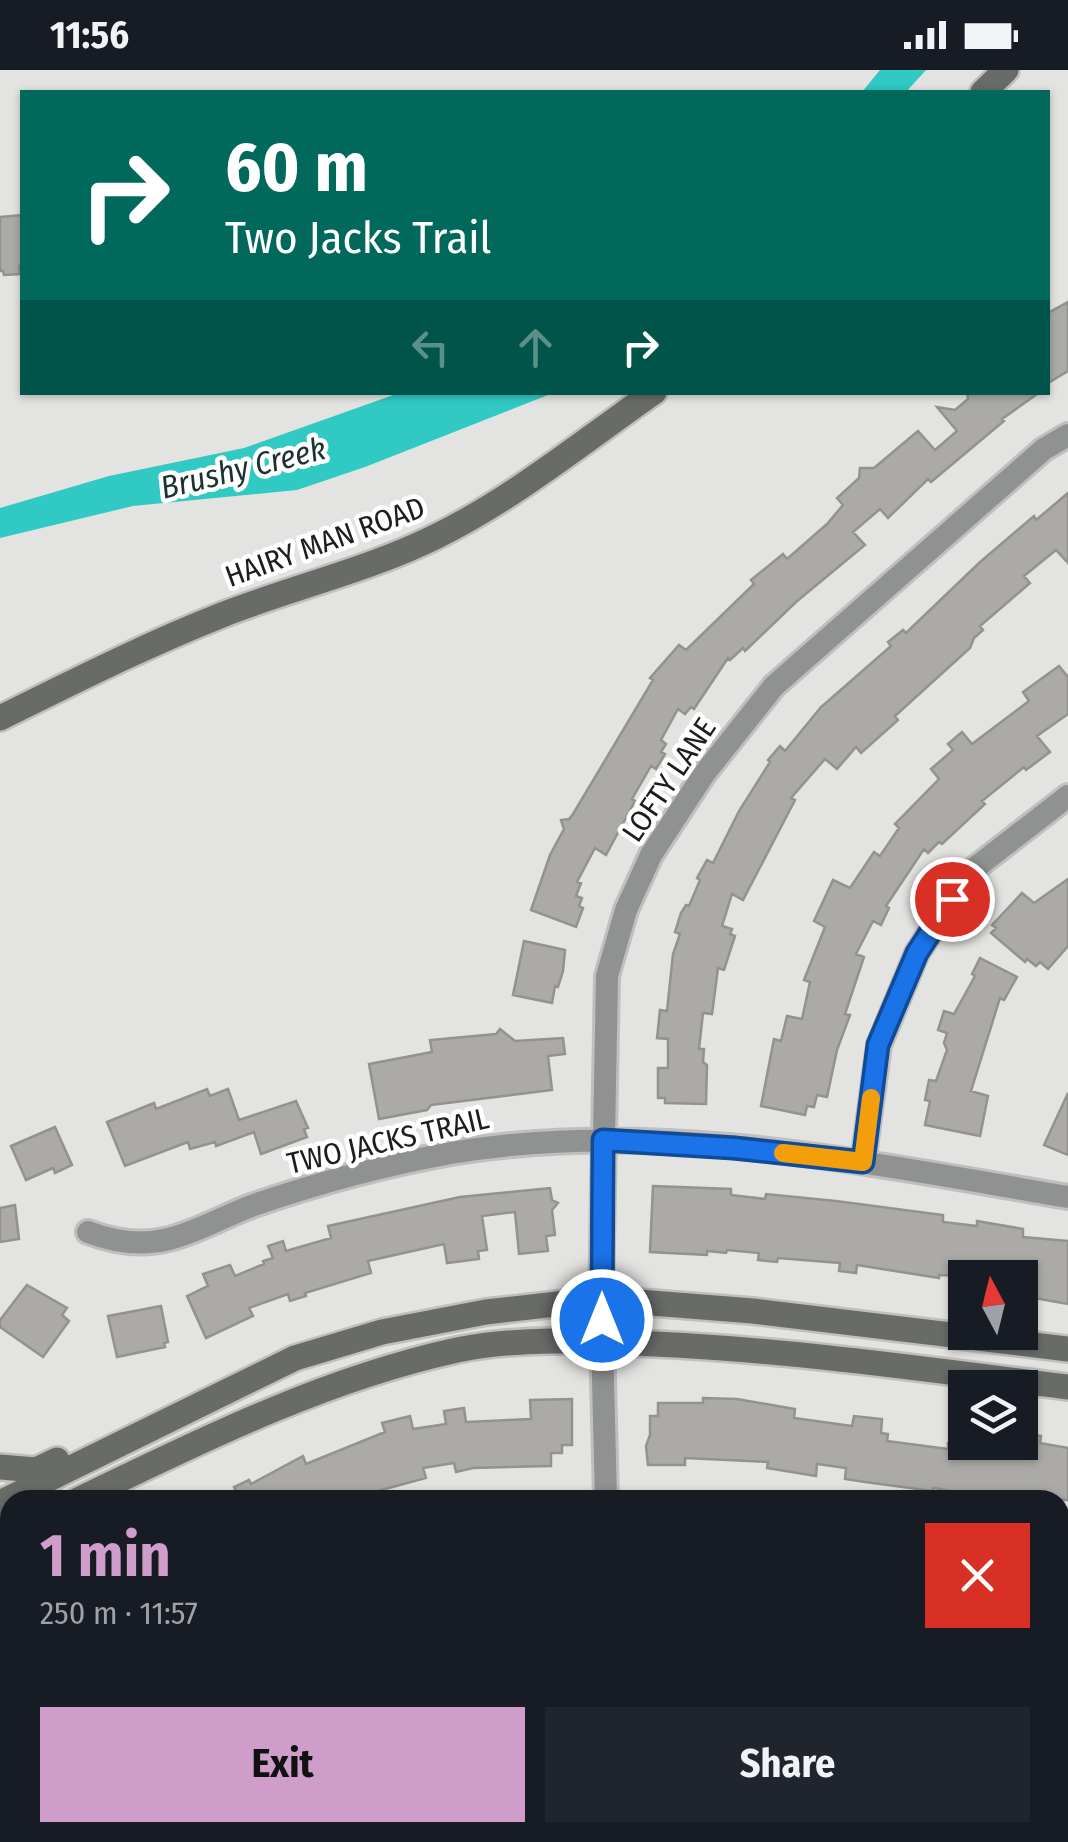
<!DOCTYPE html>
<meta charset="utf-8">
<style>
:root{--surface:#171b24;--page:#20242c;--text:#f1f3f6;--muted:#9ea1a6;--accent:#ce9dc9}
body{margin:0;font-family:"Fira Sans Condensed",sans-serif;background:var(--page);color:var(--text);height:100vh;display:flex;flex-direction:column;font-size:38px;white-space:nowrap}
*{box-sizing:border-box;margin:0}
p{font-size:32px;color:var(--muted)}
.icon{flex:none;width:55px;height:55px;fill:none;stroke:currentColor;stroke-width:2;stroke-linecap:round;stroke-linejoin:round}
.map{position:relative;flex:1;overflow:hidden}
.sheet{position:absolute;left:0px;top:1420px;width:1070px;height:352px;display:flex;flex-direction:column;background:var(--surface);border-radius:30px 30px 0 0;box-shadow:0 2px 8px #0004}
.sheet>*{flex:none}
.hud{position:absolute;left:20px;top:20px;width:1030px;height:305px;border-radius:0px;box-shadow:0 2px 8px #0004;background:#00695c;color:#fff;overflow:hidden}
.needle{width:65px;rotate:353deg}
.tools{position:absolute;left:948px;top:1190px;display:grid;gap:20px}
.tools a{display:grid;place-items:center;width:90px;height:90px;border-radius:0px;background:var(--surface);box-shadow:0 2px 8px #0004;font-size:50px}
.pin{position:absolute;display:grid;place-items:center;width:85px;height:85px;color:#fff;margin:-42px;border:5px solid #fff;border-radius:50%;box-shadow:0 2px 10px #0007}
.me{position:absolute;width:110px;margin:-55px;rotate:0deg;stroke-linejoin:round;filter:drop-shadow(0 0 8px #0008)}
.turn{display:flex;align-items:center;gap:35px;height:210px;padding:0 40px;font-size:45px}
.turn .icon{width:130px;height:130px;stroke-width:2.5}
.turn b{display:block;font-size:70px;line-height:85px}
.lanes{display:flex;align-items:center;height:95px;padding:0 40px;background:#0003;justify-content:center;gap:50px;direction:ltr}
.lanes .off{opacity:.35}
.round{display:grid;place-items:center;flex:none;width:105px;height:105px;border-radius:0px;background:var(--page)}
.overview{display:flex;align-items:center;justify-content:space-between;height:170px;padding:0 40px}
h1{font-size:60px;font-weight:700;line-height:75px;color:var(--accent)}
.button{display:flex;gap:20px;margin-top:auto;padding:20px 40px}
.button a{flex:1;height:115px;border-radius:0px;background:var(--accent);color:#111;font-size:40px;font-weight:700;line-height:115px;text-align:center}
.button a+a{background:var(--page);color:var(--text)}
.status{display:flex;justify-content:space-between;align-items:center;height:70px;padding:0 50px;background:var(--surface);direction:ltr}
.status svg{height:28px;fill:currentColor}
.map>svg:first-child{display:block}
</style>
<div class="status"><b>11:56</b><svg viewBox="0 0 49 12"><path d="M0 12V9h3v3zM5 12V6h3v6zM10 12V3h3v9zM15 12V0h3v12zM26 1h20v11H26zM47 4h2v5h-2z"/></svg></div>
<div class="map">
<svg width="1068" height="1772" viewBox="0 0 1068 1772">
<rect width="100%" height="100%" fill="#e3e4e1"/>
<path fill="#fcc993" d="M 869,1763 L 875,1772 L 663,1772 L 660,1763 Z"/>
<path fill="#30c9c3" d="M 880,0 L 926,0 L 906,22 L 862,22 Z
M 399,323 L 553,323 L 365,397 L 297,420 L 133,436 L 0,468 L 0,438 L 109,406 L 244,378 Z"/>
<path fill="#abaaa7" stroke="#93928f" stroke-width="2.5" d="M 22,145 L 22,196 L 19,196 L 20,204 L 4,205 L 3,201 L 0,201 L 0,147 Z
M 1068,232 L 1068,301 L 1048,313 L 1048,243 Z
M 967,322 L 1040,322 L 1002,349 L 1004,351 L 931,412 L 928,409 L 888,448 L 880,439 L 853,462 L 865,475 L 796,532 L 745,581 L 743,578 L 730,590 L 728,588 L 694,639 L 691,637 L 685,644 L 678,639 L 661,670 L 666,674 L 661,682 L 665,684 L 656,699 L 651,696 L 632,729 L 635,731 L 606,785 L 595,778 L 577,812 L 581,813 L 576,826 L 582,828 L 579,836 L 583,838 L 576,857 L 531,840 L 550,785 L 564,759 L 561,750 L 569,749 L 573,744 L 653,610 L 650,608 L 679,575 L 686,580 L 754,514 L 751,510 L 783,484 L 787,489 L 827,454 L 843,435 L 837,428 L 859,408 L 860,398 L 874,398 L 918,361 L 935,380 L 957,361 L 937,337 L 955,340 L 968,329 Z
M 1068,423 L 1068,493 L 1056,480 L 1024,506 L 1030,513 L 980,556 L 983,560 L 974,568 L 970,578 L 895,646 L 898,650 L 861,683 L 856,677 L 837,699 L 825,689 L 791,728 L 795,730 L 743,830 L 732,824 L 722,856 L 732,859 L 730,864 L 735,866 L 724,900 L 718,898 L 712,944 L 703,943 L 699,979 L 704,979 L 703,992 L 707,995 L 706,1034 L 665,1033 L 665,1028 L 658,1028 L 658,998 L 668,998 L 668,969 L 657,968 L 660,940 L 667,941 L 673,884 L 680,864 L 675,862 L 681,843 L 686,835 L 689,836 L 700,810 L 697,808 L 707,790 L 713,793 L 739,741 L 770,692 L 768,690 L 780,676 L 785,681 L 821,637 L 891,576 L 888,572 L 903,560 L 906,563 L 979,493 L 1034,446 L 1036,450 Z
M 1059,596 L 1068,607 L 1068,644 L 1037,666 L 1050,682 L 1026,700 L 1024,697 L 982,731 L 985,734 L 942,774 L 939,772 L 928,783 L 924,779 L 886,836 L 889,838 L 881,855 L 873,851 L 856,884 L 864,887 L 845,944 L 850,945 L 837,980 L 827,1027 L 817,1025 L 814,1037 L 807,1036 L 805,1045 L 761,1036 L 774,969 L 781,971 L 787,946 L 802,949 L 810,912 L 804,910 L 825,857 L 814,851 L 833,810 L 850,818 L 874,782 L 880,786 L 899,758 L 895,754 L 939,709 L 931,699 L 953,680 L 948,674 L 962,662 L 972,674 L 1029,631 L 1023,622 Z
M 1068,809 L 1068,876 L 1048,899 L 1040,892 L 1036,896 L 1027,889 L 1025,892 L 991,863 L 996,858 L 992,855 L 1022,823 L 1034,833 Z
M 524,871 L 565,880 L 563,901 L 558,917 L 555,916 L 552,933 L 513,925 Z
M 980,888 L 1017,907 L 1004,930 L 1000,928 L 971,1021 L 988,1026 L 980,1066 L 925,1055 L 930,1031 L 925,1030 L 929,1010 L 936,1011 L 947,980 L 944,973 L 947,963 L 938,960 L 944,941 L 954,944 L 975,906 L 972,904 Z
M 500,959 L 515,971 L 563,968 L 565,984 L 548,986 L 552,1020 L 431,1035 L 427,1040 L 379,1049 L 369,994 L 432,982 L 430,970 L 496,964 Z
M 207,1019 L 210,1026 L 228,1019 L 239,1050 L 296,1031 L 308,1058 L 304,1059 L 307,1067 L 261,1084 L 254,1062 L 216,1076 L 215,1072 L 190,1079 L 188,1072 L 125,1096 L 107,1052 L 154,1033 L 156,1039 Z
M 1068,1023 L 1068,1085 L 1044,1075 Z
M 55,1057 L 72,1095 L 55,1103 L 53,1098 L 26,1110 L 11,1076 Z
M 653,1116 L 731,1119 L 731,1125 L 765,1129 L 766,1124 L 836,1131 L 943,1145 L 943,1152 L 977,1156 L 977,1151 L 1023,1159 L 1023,1167 L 1068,1171 L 1068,1234 L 1023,1226 L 1025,1208 L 939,1205 L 939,1208 L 857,1195 L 856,1203 L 839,1201 L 840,1193 L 778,1188 L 777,1192 L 758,1190 L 759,1183 L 727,1180 L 726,1183 L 707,1181 L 707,1185 L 650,1182 Z
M 550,1118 L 552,1130 L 558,1133 L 552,1140 L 555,1165 L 546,1166 L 548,1181 L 519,1184 L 515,1142 L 482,1146 L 487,1180 L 478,1181 L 479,1189 L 447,1193 L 444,1174 L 368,1191 L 371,1203 L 305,1223 L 306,1226 L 290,1231 L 288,1224 L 249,1238 L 253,1246 L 206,1268 L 187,1226 L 208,1216 L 203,1204 L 230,1195 L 235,1206 L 264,1194 L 263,1191 L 273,1188 L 268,1176 L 283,1171 L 286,1181 L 331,1168 L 328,1156 L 460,1127 Z
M 15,1135 L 19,1169 L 0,1172 L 0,1138 Z
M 27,1215 L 67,1238 L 62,1245 L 69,1251 L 43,1287 L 0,1257 L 0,1250 Z
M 161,1236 L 168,1272 L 164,1273 L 165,1277 L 117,1287 L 108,1246 Z
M 703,1328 L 737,1329 L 795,1339 L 794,1348 L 852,1356 L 854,1346 L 882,1349 L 881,1363 L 888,1364 L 887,1371 L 948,1379 L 948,1373 L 961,1373 L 1002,1380 L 1003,1375 L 1020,1372 L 1020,1363 L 1041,1366 L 1040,1373 L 1068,1378 L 1068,1430 L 992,1430 L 934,1418 L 932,1421 L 865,1412 L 845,1409 L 846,1398 L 817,1394 L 816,1406 L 767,1398 L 768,1392 L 685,1388 L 685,1395 L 648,1395 L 646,1376 L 650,1365 L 650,1346 L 658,1346 L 658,1333 L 703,1333 Z
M 572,1329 L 572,1375 L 562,1375 L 562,1383 L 551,1383 L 551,1396 L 473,1398 L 456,1402 L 454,1393 L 423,1398 L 426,1408 L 378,1421 L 357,1430 L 218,1430 L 236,1421 L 234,1417 L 249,1410 L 251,1414 L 303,1386 L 306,1394 L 385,1362 L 382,1353 L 410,1346 L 413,1359 L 446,1354 L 444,1341 L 464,1338 L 466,1352 L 531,1349 L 530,1330 Z"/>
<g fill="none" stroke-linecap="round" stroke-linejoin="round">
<g stroke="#bfc0be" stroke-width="28">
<path id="street" d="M 863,1092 L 879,975 L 917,883 L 970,802 L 1068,726
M 88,1162 C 114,1172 141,1176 169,1169 C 198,1162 226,1145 254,1135 C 318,1113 384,1095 451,1083 C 655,1048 867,1093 1068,1127
M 606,1430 L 601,1229 L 607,906 L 626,840 L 651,785 L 704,704 L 774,616 L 1044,379 L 1068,365
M 1060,1490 L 1068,1491
M 333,1762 L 338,1772"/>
</g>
<g stroke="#bfc0be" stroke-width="30">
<path id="secondary" d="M 983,22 L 1006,0
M 0,648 C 73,612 146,575 222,545 C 293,517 369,500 437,466 C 514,428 584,371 654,322
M 0,1397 L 36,1400 L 57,1390
M 78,1430 C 200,1371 324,1309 457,1280 C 521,1267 589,1271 654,1274 C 792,1280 930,1300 1068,1317
M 0,1433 L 295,1288 L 382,1262 L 486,1242 L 601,1229 L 753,1241 L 1068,1279
M 0,1446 L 10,1463
M 0,1555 L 10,1576
M 92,1762 L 96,1772
M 149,1762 L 152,1772"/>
</g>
<use href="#street" stroke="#909291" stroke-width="22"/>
<use href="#secondary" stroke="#696b69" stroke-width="25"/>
</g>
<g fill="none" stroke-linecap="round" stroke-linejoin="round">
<g stroke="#114b97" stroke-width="25">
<path id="route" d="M 602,1250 L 603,1070 L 734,1078 L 863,1092 L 878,975 L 917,883 L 952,829"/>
</g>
<use href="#route" stroke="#1a73e8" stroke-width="18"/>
<path stroke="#f59e0b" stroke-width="18" d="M 783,1083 L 863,1092 L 871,1028"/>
</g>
<g text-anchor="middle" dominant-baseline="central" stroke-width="9" stroke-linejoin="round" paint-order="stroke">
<g font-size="30" fill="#1d1d1c" stroke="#fff">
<text transform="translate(325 472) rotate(-20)">HAIRY MAN ROAD</text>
<text transform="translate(669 710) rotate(-56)">LOFTY LANE</text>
<text transform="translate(388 1071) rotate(-13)">TWO JACKS TRAIL</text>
</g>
<g font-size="32" font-style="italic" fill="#1a3230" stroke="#fff">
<text transform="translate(243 398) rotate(-14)">Brushy Creek</text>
</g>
</g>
</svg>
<div class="tools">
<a><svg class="needle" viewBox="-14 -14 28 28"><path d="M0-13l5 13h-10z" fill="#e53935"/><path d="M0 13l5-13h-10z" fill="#9ea1a6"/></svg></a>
<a><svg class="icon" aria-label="layers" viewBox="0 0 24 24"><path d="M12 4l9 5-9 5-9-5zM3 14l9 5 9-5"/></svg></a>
</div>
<div class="pin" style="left:952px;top:829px;background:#d93025"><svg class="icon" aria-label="arrive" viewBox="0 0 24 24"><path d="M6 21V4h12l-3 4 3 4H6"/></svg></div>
<svg class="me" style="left:602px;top:1250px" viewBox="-20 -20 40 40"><circle r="17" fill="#1a73e8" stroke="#fff" stroke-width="3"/><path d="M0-11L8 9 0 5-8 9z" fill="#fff"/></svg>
<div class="hud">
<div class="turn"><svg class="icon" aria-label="right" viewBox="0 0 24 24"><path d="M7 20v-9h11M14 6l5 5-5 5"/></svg><div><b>60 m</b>Two Jacks Trail</div></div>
<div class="lanes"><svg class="icon off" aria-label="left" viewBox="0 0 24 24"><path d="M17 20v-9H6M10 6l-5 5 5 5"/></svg><svg class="icon off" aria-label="ahead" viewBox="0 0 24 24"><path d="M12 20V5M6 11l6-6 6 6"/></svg><svg class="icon" aria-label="right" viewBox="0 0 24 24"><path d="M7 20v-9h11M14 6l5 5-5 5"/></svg></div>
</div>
<section class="sheet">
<div class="overview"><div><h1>1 min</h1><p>250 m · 11:57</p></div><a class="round" style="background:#d93025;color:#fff"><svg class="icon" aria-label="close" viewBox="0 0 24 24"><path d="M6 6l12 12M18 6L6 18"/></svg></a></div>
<div class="button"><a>Exit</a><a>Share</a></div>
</section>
</div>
